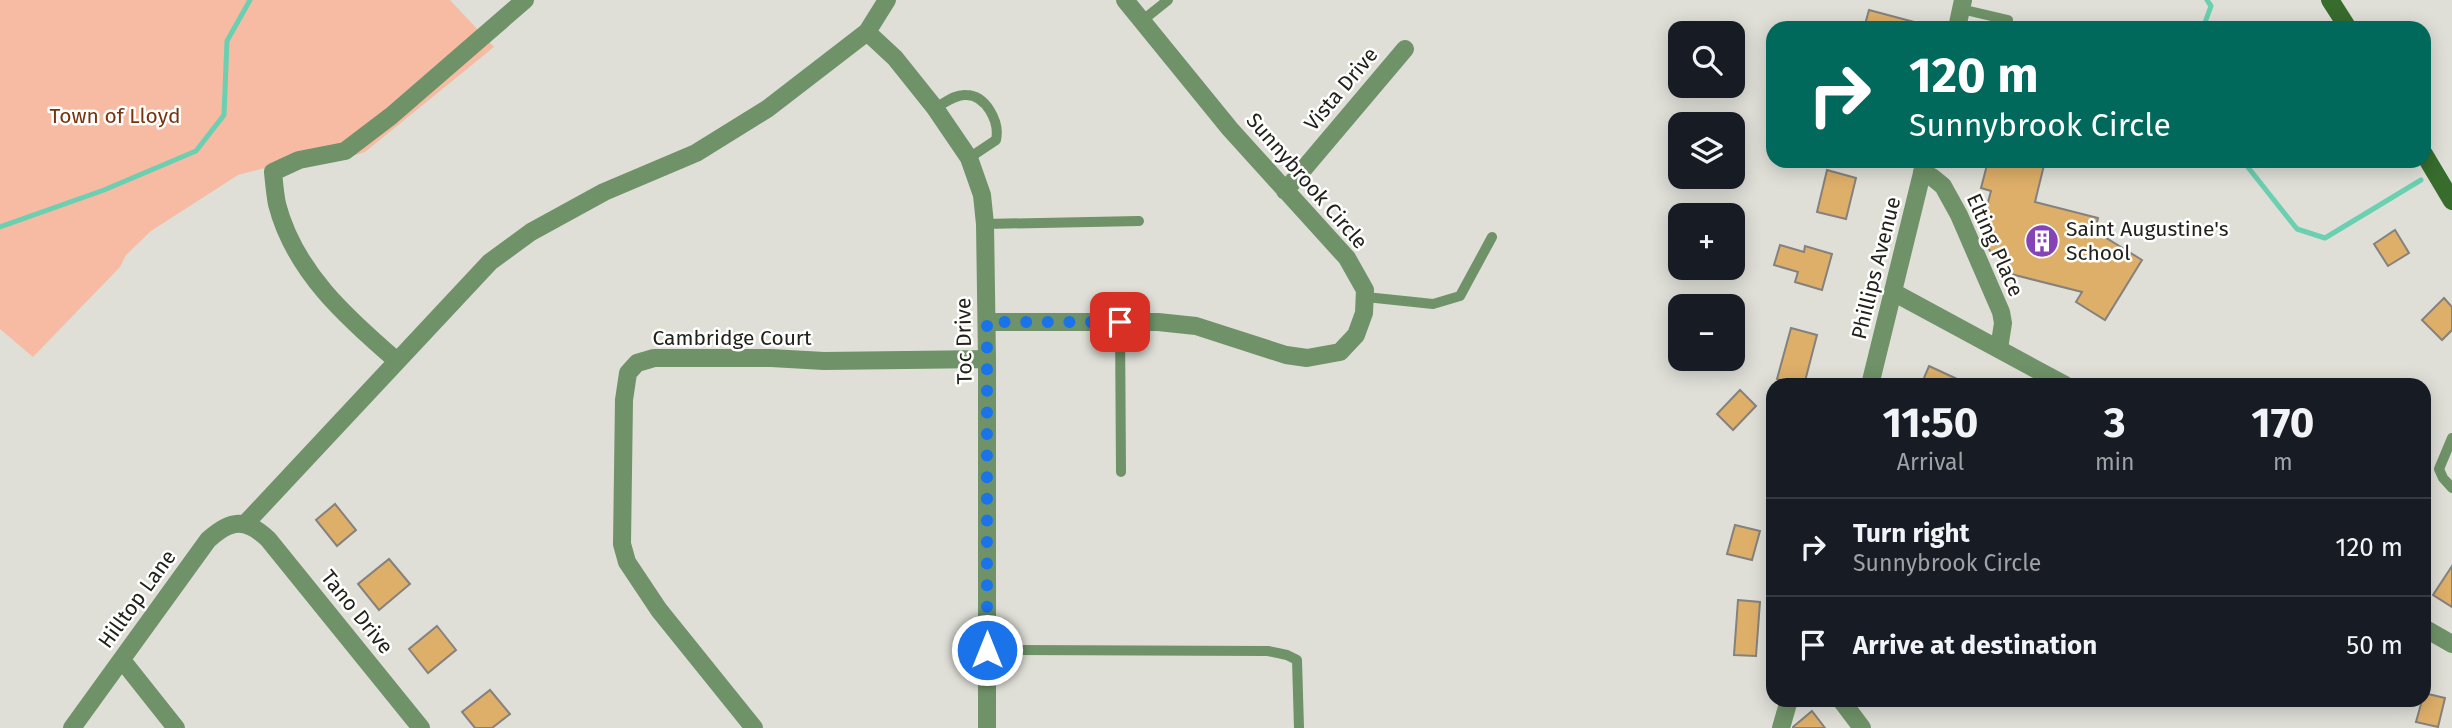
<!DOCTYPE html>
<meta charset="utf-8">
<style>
:root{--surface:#171b24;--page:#242831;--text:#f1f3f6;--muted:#9ea1a6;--line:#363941}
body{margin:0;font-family:"Fira Sans",sans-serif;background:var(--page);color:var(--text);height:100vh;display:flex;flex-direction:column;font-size:26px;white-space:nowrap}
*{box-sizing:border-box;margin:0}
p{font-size:23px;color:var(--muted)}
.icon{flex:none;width:38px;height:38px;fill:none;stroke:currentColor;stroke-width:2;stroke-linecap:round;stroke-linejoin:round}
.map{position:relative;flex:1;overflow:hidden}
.side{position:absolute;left:1766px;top:378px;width:665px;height:329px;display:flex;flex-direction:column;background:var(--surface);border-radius:21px;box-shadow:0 4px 18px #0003}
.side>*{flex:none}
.top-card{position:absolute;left:1766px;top:21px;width:665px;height:147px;border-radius:21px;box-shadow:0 4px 18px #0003;background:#00695c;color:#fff;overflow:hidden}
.tools{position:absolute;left:1668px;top:21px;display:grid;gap:14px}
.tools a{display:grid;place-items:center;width:77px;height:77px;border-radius:14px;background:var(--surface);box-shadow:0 4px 18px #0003;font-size:35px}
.pin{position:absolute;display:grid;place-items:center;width:60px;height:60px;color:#fff;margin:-30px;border-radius:14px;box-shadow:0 4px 10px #0006}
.me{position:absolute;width:77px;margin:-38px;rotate:0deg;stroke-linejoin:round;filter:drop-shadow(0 0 5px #0008)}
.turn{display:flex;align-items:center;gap:24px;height:147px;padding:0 28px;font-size:32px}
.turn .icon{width:91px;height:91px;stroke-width:2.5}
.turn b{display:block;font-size:49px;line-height:60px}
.eta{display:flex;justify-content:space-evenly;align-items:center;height:119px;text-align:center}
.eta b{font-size:42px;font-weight:700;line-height:49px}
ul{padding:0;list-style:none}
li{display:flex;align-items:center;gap:21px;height:98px;padding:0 28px;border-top:2px solid var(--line)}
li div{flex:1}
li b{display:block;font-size:26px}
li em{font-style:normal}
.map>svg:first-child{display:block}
</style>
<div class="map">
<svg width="2452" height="728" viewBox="0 0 2452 728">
<rect width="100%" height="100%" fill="#dfdfd8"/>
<path fill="#f6bba2" d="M 0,0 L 450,0 L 494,47 L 365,152 L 343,159 L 269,167 L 238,175 L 151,231 L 126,255 L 120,267 L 33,357 L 0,329 Z"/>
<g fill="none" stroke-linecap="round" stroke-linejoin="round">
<path stroke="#6bcfb2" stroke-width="5" d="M 2203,28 L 2211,6 L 2207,0
M 2243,161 L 2297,229 L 2325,238 L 2421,180
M 0,227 L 104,190 L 196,151 L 224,115 L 227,41 L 250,0"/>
</g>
<path fill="#deaf69" stroke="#85817c" stroke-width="2" d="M 1869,10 L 1918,23 L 1917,28 L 1864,28 Z
M 1988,161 L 2045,161 L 2035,202 L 2098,218 L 2095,231 L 2142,260 L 2105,320 L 2076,302 L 2082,292 L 1999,271 L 2003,256 L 1991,253 L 1984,239 L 1986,230 L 1981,228 L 1991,191 L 1981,188 Z
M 1827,170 L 1856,178 L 1846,219 L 1817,212 Z
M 2395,230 L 2409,253 L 2388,266 L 2374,244 Z
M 1780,245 L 1804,252 L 1805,246 L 1832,254 L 1822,290 L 1795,282 L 1798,272 L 1774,265 Z
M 2444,298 L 2452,307 L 2452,330 L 2442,340 L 2422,320 Z
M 1791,328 L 1817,335 L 1804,385 L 1777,379 Z
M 1929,366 L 1970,385 L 1921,385 Z
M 1740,390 L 1756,406 L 1733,430 L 1717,414 Z
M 335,504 L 356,530 L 337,546 L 316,520 Z
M 1735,525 L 1760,531 L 1752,560 L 1727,554 Z
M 389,559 L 410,584 L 379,610 L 358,584 Z
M 2452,566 L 2452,607 L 2433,595 Z
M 1738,600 L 1760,602 L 1756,656 L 1734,655 Z
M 437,626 L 456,650 L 428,673 L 409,649 Z
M 490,690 L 510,714 L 492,728 L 475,728 L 462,712 Z
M 2424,693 L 2445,698 L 2438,727 L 2416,722 Z
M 1812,711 L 1825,728 L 1793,728 L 1793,727 Z"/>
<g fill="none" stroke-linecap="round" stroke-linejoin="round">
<path stroke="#6f9268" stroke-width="10" d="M 1961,9 L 2008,20
M 1143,20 L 1168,0
M 935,108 C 945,103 955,94 966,95 C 986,95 1000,122 996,140 L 969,158
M 985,224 L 1139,221
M 1366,297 L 1433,304 L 1460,296 L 1492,237
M 1120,322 L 1121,472
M 2452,438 L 2439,469 L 2443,478 L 2452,488
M 987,650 L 1268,651 L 1287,655 L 1297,660 L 1299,728"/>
<path stroke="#6f9268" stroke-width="18" d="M 887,0 L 867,32 L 895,58 L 935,108 L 969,158 L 982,195 L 985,224 L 987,359 L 987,728
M 1957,28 L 1963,0
M 1922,172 L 1932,177 L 1943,186 L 1959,215 L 2001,312 L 2003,323 L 1999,349
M 1285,191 L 1405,49
M 1893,292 L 2065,385
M 987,322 L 1158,322 L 1196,326 L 1286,355 L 1307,358 L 1340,352 L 1356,335 L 1364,313 L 1365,290 L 1347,258 L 1230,129 L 1125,0
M 397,361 C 347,318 294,271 277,204 C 275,194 274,182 273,172 L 299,160 L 345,151 L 391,116 L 525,0
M 1870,385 L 1925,161
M 245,524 L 490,262 L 531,232 L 604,192 L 696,153 L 767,109 L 867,32
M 2424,628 L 2452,644
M 122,660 L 176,728
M 1841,700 L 1862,728
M 72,728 L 208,540 C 231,519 246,518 268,539 L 421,728
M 754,728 L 659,610 L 627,562 L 622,544 L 624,400 L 628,373 L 637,363 L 654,358 L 771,358 L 824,361 L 987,359
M 1781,728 L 1789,700"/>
<path stroke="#376c2d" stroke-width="18" d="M 2330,0 L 2348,28
M 2424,154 L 2452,201"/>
</g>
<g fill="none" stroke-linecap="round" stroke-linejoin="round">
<path stroke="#1a73e8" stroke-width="12" stroke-dasharray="0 21.6" d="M 987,650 L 987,322 L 1120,322"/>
</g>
<defs>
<g id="building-disc" transform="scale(1.75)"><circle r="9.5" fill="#8643b8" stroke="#fffffe"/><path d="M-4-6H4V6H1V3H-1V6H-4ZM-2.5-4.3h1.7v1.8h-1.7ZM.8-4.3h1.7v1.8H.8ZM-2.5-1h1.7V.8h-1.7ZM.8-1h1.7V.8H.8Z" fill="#fff"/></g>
</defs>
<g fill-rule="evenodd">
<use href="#building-disc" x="2042" y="241"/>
</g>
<g text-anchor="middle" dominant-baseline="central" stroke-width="5" stroke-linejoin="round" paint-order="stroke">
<g font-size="21" fill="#21211e" stroke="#fffffe">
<text transform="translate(1341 89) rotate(-50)">Vista Drive</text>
<text transform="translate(1307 181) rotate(49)">Sunnybrook Circle</text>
<text transform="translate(1995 245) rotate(66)">Elting Place</text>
<text transform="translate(1876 268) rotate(-76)">Phillips Avenue</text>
<text x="732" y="338">Cambridge Court</text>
<text transform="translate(964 341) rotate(-91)">Toc Drive</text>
<text transform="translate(137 599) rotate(-54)">Hilltop Lane</text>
<text transform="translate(357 612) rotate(51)">Tano Drive</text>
</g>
<g font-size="21" fill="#78330f" stroke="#fffffe">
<text x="115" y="116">Town of Lloyd</text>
</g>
<g font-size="21" fill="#21211e" stroke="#fffffe" text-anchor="start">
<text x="2066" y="229">Saint Augustine's<tspan x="2066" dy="24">School</tspan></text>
</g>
</g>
</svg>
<div class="tools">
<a><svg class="icon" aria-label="search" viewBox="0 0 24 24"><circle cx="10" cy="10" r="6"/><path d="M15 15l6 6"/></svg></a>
<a><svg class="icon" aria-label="layers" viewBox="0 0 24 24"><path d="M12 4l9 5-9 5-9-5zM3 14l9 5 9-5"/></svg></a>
<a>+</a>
<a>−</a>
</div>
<div class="pin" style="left:1120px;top:322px;background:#d93025"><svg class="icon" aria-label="arrive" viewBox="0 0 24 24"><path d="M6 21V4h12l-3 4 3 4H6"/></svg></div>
<svg class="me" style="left:987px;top:650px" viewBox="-20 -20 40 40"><circle r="17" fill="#1a73e8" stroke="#fff" stroke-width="3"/><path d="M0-11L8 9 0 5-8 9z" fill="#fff"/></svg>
<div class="top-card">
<div class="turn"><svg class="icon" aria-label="right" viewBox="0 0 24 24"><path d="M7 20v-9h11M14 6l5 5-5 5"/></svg><div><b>120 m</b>Sunnybrook Circle</div></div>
</div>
<section class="side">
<div class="eta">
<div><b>11:50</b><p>Arrival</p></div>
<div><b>3</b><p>min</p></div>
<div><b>170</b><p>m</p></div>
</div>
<ul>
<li><svg class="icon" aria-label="right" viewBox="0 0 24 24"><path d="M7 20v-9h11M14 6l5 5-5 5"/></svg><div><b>Turn right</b><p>Sunnybrook Circle</p></div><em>120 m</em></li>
<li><svg class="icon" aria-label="arrive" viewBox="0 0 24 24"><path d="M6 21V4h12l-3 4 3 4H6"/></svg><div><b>Arrive at destination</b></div><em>50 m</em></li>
</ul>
</section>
</div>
